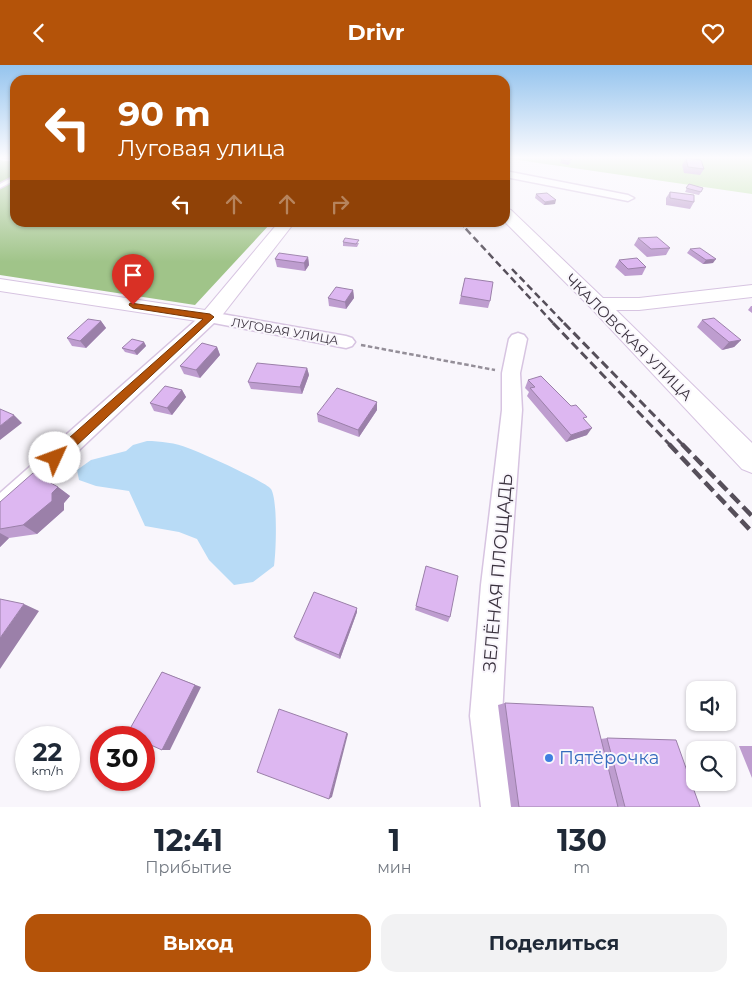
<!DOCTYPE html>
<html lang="ru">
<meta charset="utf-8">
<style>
:root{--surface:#fff;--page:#f2f2f3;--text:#1f2937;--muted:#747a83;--accent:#b45309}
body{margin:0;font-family:Montserrat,sans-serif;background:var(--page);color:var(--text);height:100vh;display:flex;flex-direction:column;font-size:19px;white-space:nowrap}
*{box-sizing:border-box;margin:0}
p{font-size:16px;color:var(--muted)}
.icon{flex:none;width:28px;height:28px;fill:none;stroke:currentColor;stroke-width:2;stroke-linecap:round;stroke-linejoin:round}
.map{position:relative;height:742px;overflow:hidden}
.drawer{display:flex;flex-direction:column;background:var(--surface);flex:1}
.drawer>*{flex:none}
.top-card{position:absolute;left:10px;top:10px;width:500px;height:152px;border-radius:15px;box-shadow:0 1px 4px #0004;background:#b45309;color:#fff;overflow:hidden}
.controls{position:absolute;left:686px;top:616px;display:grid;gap:10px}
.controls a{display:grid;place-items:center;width:50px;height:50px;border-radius:10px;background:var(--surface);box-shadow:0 1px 4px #0004;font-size:25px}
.speed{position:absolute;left:15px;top:661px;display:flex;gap:10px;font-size:25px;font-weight:700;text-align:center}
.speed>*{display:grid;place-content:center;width:65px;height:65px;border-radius:50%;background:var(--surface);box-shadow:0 1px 4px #0004;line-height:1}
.speed small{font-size:12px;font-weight:400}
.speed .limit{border:8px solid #d22;background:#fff;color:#111}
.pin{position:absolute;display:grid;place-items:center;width:42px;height:42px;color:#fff;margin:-51px -21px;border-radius:50% 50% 50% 0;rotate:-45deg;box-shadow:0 0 5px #0007}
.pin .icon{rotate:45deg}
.me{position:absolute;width:55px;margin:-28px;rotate:47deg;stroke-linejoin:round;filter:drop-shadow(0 0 4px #0008)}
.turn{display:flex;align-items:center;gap:18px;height:105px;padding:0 25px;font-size:22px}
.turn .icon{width:65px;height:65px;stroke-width:2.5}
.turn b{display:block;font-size:35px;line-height:42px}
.lanes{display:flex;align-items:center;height:48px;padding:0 25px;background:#0003;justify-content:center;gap:25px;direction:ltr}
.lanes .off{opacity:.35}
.eta{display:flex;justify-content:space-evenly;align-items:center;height:85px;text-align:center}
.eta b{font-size:30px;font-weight:700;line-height:35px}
.button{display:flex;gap:10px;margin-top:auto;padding:10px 25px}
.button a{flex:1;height:58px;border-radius:15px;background:var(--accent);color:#fff;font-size:20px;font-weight:700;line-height:58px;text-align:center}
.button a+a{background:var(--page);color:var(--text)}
header{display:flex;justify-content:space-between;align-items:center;height:65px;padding:0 25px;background:var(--accent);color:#fff;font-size:22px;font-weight:700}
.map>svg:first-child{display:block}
</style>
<header><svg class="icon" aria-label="back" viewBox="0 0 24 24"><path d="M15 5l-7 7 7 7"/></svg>Drivr<svg class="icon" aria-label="heart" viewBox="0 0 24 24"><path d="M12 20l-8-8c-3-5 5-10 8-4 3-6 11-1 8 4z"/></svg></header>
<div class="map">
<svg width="752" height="742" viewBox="0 0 752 742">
<rect width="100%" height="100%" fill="#f9f6fc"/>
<path fill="#c6e6b2" d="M 505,93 L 752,93 L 752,129 Z"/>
<path fill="#a0c489" d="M 0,95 L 15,97 L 15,158 L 271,158 L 195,240 L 0,210 Z"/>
<path fill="#b8dbf6" d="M 147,376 C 160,376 176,378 188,383 C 200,387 266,417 271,424 C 278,435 276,488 274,501 L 253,517 L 234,520 L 209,495 L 197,474 L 179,467 L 145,461 L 129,426 L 96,421 L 79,415 L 77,405 L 91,395 L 126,386 L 133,380 Z"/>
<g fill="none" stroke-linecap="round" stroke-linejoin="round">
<g stroke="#d7c4e1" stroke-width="3">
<path id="service" d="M 15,111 L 15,115 L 0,123 L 0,119 Z"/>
</g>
<g stroke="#d7c4e1" stroke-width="3">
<path id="minor" d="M 505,106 L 628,130 L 634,133 L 628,136 L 505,112 Z
M 210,247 L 346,271 L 352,273 L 355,277 L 352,281 L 346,283 L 214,258 L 9,451 L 0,454 L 0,428 L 204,248 Z
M 518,268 L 524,270 L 527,274 L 520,308 L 522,345 L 509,520 L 502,651 L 517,742 L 481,742 L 470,651 L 481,520 L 502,345 L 502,308 L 509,274 L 512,270 Z"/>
</g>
<g stroke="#d7c4e1" stroke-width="2">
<path id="tertiary" d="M 505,143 L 511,145 L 603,233 L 639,233 L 752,220 L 752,232 L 639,245 L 616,245 L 752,378 L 752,408 L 742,404 L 591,243 L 505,157 Z
M 278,158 L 294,158 L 217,257 L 210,258 L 0,226 L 0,214 L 205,245 Z"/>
</g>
<path stroke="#948e98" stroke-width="2.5" stroke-dasharray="4.5 2.5" stroke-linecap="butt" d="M 361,280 L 495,305"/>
<use href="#service" fill="#fff" fill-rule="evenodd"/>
<use href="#minor" fill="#fff" fill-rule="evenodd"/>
<use href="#tertiary" fill="#fff" fill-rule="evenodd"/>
<path stroke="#564f5a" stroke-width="2" stroke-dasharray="5 2.5" stroke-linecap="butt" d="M 461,158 L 467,165"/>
<path stroke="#564f5a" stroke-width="2.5" stroke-dasharray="7 4" stroke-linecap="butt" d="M 466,164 L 554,259
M 512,204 L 565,259"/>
<path stroke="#564f5a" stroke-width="3" stroke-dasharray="9 4.5" stroke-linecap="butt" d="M 553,258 L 670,380
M 564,258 L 683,380"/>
<path stroke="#564f5a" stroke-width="4.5" stroke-dasharray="12 5.5" stroke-linecap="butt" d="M 669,379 L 752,467
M 682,379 L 752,451"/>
</g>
<path fill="#be9dcf" d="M 0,93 L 15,93 L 15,95 Z
M 686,93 L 704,104 L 700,110 L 684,108 L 682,100 Z
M 711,93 L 731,93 L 731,94 L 713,94 Z
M 561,95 L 571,97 L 568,100 L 560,98 Z
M 689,119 L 703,123 L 699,130 L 685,127 Z
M 670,127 L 694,137 L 690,144 L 666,140 L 666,133 Z
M 536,129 L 555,139 L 544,140 L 535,133 Z
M 638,173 L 670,183 L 666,190 L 647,192 L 634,180 Z
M 343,177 L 359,178 L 357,182 L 343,181 Z
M 690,184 L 713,198 L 703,199 L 687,188 Z
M 308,192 L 309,200 L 305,206 L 277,202 L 275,194 Z
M 619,195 L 646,202 L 642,210 L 625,211 L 615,202 Z
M 465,213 L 490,236 L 488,243 L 459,239 Z
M 353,225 L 354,233 L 346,244 L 329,241 L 328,233 Z
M 751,241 L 752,241 L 752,248 L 748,245 Z
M 702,255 L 741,275 L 734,282 L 722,285 L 697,262 Z
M 101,256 L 106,263 L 86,283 L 72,281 L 67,273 Z
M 144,277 L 146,281 L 137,290 L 125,287 L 122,283 Z
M 217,282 L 220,290 L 200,313 L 184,309 L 180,301 Z
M 307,303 L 309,310 L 302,329 L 251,324 L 248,317 Z
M 528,315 L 585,355 L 587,370 L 566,377 L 527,331 L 529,327 L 525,323 Z
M 182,325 L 186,332 L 172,350 L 154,346 L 150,338 Z
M 377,345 L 359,372 L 318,357 L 317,349 Z
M 58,422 L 70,431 L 64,438 L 64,445 L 37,469 L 9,473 L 0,482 L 0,437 Z
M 426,501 L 450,552 L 448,557 L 415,545 Z
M 357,543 L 357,547 L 340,594 L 296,575 L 294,572 Z
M 505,638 L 601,674 L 607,673 L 700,742 L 511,742 L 498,640 Z
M 739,681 L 752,681 L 752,713 Z"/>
<path fill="#9b80a9" d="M 556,135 L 555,139 L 544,140 L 545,137 Z
M 308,192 L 309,200 L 305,206 L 304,198 Z
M 716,194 L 713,198 L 703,199 L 706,195 Z
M 353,225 L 354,233 L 346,244 L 345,237 Z
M 101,256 L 106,263 L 86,283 L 80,276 Z
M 741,275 L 734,282 L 722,285 L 729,277 Z
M 144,277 L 146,281 L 137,290 L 134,286 Z
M 217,282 L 220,290 L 200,313 L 196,305 Z
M 307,303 L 309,310 L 302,329 L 300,322 Z
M 182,325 L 186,332 L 172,350 L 167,343 Z
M 377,337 L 377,345 L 359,372 L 358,365 Z
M 14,350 L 22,358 L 0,375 L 0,361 Z
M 592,363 L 587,370 L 566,377 L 571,370 Z
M 58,422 L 70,431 L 64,438 L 64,445 L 37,469 L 23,460 L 52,428 Z
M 0,468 L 9,473 L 0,482 Z
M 24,539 L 39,546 L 0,604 L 0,573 Z
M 357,543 L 357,547 L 340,594 L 339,590 Z
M 162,607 L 201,622 L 170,685 L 162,685 Z
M 347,668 L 348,669 L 332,732 L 329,734 Z"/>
<path fill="#ddb7f1" stroke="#9b80a9" d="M 563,93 L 567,93 L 572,94 L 569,96 L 561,95 Z
M 686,93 L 701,95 L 704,104 L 688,102 Z
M 689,119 L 703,123 L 701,127 L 686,123 Z
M 670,127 L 694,130 L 694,137 L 670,133 Z
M 547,128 L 556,135 L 545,137 L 536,129 Z
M 657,172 L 670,183 L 651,184 L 638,173 Z
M 345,173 L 359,175 L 356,179 L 343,177 Z
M 700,183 L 716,194 L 706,195 L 690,184 Z
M 279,188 L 308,192 L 304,198 L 275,194 Z
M 637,193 L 646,202 L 628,204 L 619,195 Z
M 465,213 L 493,217 L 490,236 L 461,231 Z
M 336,222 L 353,225 L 345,237 L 328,233 Z
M 714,253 L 741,275 L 729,277 L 702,255 Z
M 88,254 L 101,256 L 80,276 L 67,273 Z
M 132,274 L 144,277 L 134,286 L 122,283 Z
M 202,278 L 217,282 L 196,305 L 180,301 Z
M 257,298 L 307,303 L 300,322 L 248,317 Z
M 541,311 L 571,341 L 576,340 L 587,352 L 583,353 L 592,363 L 571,370 L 530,323 L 535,322 L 528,315 Z
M 165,321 L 182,325 L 167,343 L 150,338 Z
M 337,323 L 377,337 L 358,365 L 317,349 Z
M 0,344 L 14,350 L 0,361 Z
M 33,408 L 58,422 L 52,428 L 52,436 L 23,460 L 0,464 L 0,437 Z
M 426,501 L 458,511 L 450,552 L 416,541 Z
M 314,527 L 357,543 L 339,590 L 294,572 Z
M 0,534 L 24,539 L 0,573 Z
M 162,607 L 195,620 L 162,685 L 144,677 L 144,672 L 135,672 L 127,669 Z
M 505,638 L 593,642 L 618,742 L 519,742 Z
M 279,644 L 347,668 L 329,734 L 257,707 Z
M 607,673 L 676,675 L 700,742 L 625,742 Z"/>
<linearGradient id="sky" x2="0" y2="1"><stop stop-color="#95c4ee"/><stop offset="0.47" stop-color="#fcfbfe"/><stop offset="1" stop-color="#fcfbfe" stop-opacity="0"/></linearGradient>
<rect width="752" height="197" fill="url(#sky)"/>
<path fill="#b45309" stroke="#753606" d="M 130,238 L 210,249 L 214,252 L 60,396 L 51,396 L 49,393 L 51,389 L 203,254 L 133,243 L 129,240 Z"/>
<circle fill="#3f7fe0" stroke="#f9f6fc" stroke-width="2" cx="549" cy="693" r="5"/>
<g text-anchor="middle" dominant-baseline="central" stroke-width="4" stroke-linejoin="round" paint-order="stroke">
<g font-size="12" fill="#3b333f" stroke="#f9f6fc">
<text transform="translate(285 266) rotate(10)">ЛУГОВАЯ УЛИЦА</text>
</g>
<g font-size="15" fill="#3b333f" stroke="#f9f6fc">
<text transform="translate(629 272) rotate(45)">ЧКАЛОВСКАЯ УЛИЦА</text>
</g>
<g font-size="18" fill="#3b333f" stroke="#f9f6fc">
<text transform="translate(498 508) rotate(-85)">ЗЕЛЁНАЯ ПЛОЩАДЬ</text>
</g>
<g font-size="18" fill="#366cbe" stroke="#f9f6fc" text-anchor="start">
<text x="559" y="693">Пятёрочка</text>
</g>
</g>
</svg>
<div class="controls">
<a><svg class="icon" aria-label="sound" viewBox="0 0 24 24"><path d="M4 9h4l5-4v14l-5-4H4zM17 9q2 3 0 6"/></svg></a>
<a><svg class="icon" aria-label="search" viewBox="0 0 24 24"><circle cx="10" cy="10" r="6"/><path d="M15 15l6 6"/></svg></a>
</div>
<div class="speed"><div>22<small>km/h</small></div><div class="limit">30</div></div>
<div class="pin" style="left:133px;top:240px;background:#d93025"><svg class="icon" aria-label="arrive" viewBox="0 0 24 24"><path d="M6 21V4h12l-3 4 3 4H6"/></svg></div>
<svg class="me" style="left:55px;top:393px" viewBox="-20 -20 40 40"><circle r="19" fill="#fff"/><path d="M0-13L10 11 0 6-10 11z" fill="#b45309"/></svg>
<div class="top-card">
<div class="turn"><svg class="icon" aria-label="left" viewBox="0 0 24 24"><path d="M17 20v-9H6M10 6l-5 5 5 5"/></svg><div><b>90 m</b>Луговая улица</div></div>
<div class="lanes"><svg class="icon" aria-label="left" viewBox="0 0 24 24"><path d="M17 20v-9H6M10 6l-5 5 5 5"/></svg><svg class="icon off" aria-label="ahead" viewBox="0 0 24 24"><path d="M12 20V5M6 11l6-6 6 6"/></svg><svg class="icon off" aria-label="ahead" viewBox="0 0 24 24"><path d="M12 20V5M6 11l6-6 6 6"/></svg><svg class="icon off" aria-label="right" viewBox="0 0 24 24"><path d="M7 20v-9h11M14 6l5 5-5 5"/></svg></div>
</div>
</div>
<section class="drawer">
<div class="eta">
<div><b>12:41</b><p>Прибытие</p></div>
<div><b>1</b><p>мин</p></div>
<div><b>130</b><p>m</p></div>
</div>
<div class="button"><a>Выход</a><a>Поделиться</a></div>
</section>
